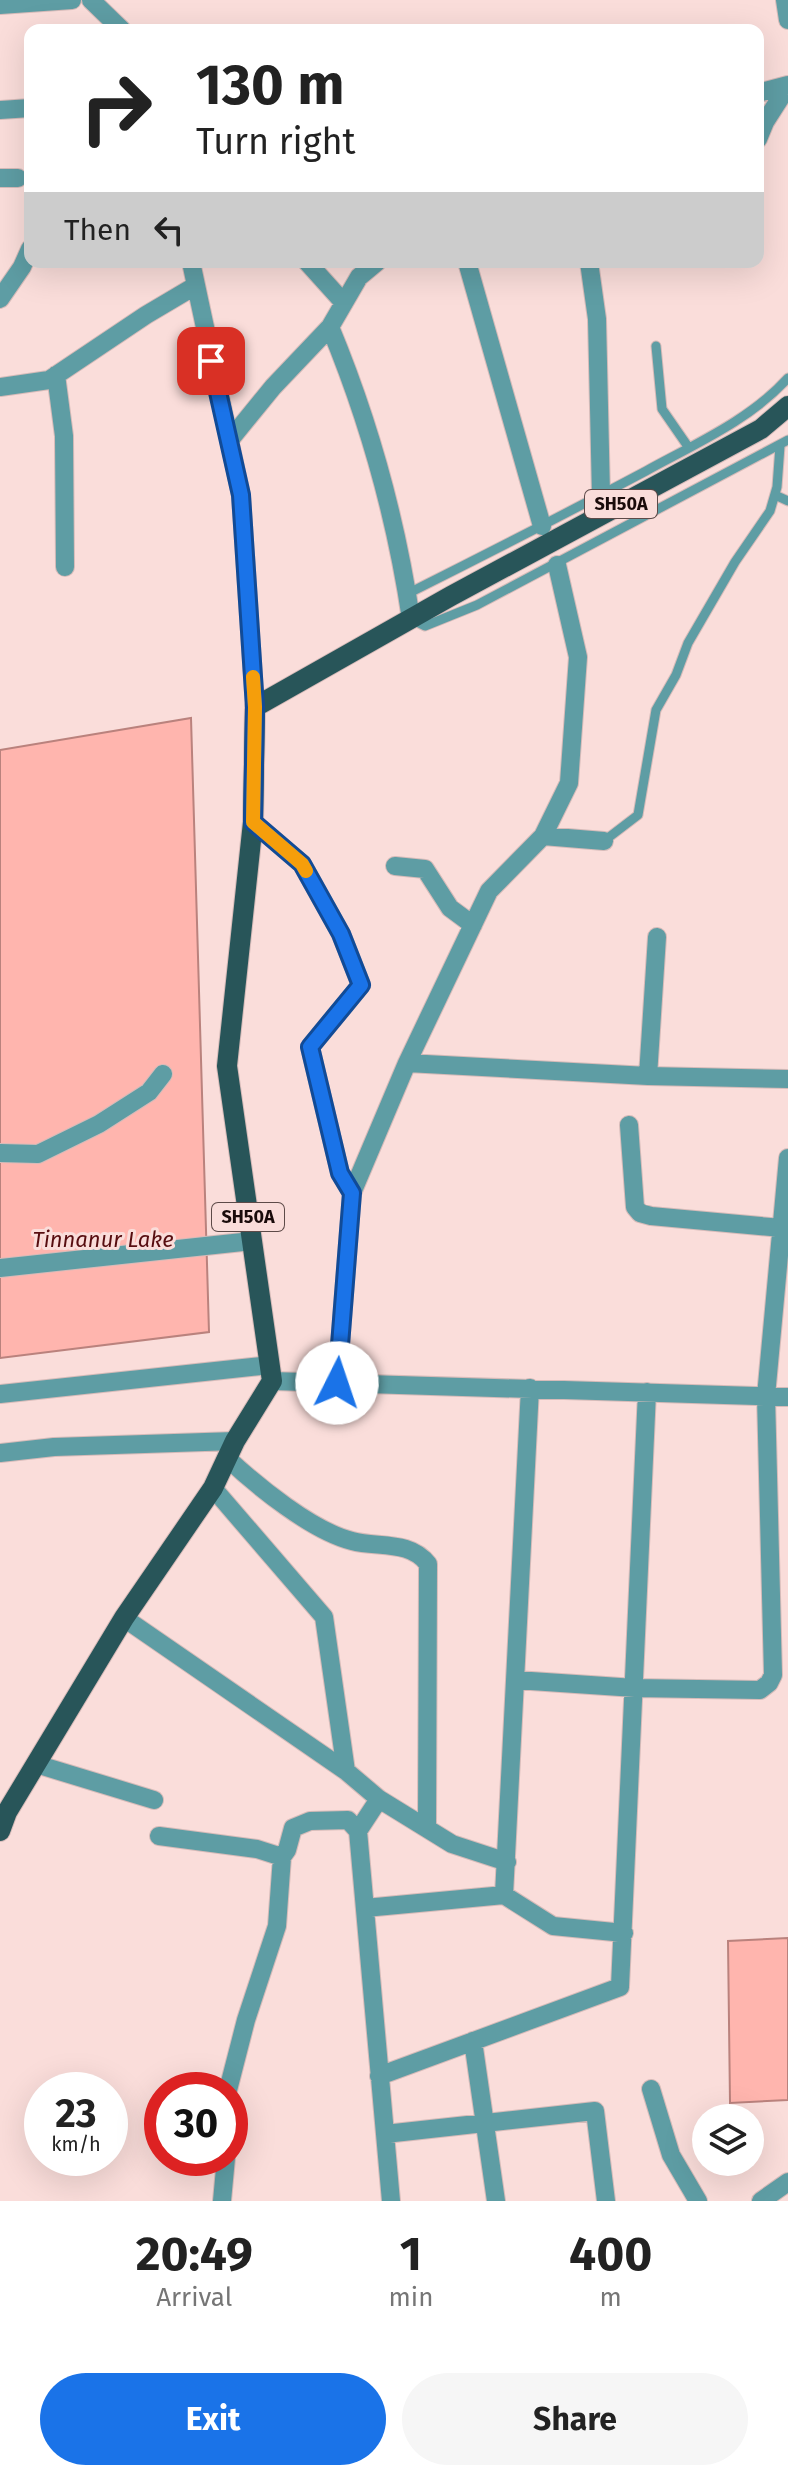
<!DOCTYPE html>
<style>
:root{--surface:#fff;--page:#f6f6f6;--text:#222;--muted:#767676;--accent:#1a73e8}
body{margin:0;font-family:"Fira Sans",sans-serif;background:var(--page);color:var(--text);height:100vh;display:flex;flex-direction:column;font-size:30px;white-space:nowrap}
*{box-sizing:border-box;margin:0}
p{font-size:26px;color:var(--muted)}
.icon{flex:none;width:44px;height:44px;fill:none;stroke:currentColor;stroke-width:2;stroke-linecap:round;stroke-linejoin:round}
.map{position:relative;height:2201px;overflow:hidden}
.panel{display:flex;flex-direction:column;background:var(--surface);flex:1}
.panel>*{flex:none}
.top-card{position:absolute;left:24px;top:24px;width:740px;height:244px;border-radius:16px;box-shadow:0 8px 32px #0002;background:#fff;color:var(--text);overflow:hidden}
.fabs{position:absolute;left:692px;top:2104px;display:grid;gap:16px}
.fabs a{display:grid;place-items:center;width:72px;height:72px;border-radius:50%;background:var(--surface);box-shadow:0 8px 32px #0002;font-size:40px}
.speed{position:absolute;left:24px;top:2072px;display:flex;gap:16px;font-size:40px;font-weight:700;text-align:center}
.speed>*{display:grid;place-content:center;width:104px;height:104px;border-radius:50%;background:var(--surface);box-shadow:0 8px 32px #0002;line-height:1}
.speed small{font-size:20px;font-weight:400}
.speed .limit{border:12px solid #d22;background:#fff;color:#111}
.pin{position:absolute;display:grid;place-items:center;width:68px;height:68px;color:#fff;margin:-34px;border-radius:16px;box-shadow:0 4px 12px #0006}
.me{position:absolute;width:88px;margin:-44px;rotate:4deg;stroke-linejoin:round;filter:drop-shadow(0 0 6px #0008)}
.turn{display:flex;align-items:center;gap:28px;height:168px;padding:0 40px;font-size:36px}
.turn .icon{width:104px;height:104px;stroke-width:2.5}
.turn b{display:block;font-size:56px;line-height:68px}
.then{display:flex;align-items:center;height:76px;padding:0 40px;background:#0003;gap:16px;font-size:30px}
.eta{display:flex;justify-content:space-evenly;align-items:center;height:136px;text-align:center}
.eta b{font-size:48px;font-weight:700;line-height:56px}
.action{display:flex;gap:16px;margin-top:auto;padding:16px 40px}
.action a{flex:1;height:92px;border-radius:48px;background:var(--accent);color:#fff;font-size:32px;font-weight:700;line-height:92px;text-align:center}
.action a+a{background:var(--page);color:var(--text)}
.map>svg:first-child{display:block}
</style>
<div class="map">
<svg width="788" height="2201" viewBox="0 0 788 2201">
<rect width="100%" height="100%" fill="#faddda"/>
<path fill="#ffb5ae" stroke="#ba827d" stroke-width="2" d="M 191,718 L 209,1332 L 0,1358 L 0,750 Z
M 788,1938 L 788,2100 L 730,2103 L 728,1941 Z"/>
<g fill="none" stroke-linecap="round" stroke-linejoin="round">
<g stroke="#d6bbb9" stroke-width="11">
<path id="service" d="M 656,346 L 662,409 L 689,448
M 775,495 L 788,501
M 407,594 C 487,554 567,513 646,471 C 695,444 750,420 788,378
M 413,620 L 425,626 L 477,605 L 788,440
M 604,841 L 638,815 L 656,710 L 676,675 L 688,643 L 735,562 L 770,511 L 777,487 L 780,446"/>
</g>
<g stroke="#d6bbb9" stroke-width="20">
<path id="minor" d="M 91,0 L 122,30
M 785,0 L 788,20
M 0,5 L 72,0
M 758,93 L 788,85
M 0,110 L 30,108
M 758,139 L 765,122 L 788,86
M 0,178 L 18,178
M 191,262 L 241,495 L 255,707
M 307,262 L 344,303
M 467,262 L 542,526
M 589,262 L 597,319 L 601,495
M 0,299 L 22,267 L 30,249
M 330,327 C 369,421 396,518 411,619
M 56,375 L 64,436 L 65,567
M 0,387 L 49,380 L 146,315 L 195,286
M 229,441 L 273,387 L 330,327 L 359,277 L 377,262
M 253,822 L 302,864 L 341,934 L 361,985 L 310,1047 L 340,1173 L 352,1193
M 543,836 L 604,841
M 395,866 L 425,869 L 450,908 L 473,925
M 407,1063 L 648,1076 L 788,1079
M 648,1076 L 657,937
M 629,1125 L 635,1207 L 640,1213 L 651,1216 L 782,1228
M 0,1153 L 38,1154 L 99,1124 L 149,1092 L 163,1074
M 0,1268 L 252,1241
M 272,1381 L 788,1397
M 337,1383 L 352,1193 L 407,1063 L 489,891 L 543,836 L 569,783 L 578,657 L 557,565
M 530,1388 L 504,1895 L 553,1926 L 624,1933
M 0,1394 L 270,1365
M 0,1453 L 54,1447 L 235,1441
M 227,1458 C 257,1486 312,1531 352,1541 C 378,1548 410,1540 428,1564 L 427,1828
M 213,1488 L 324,1617 L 346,1771
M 124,1618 L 346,1771 L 379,1799 L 452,1844 L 507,1862
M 516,1680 L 635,1688 L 760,1690 L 769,1683 L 773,1675 L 766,1396 L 788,1158
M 36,1764 L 154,1800
M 379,1799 L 358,1831 L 391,2201
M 159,1836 L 257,1849 L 282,1857
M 365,1908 L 504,1895
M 473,2041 L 496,2201
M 379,2076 L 620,1987 L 647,1392
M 651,2089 L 671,2155 L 698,2201
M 228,2090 L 246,2020 L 277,1926 L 282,1857 L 287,1850 L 293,1828 L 310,1821 L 348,1820 L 358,1831
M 385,2134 L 595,2111 L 606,2201
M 222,2201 L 226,2158
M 761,2201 L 788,2182"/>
</g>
<g stroke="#d6bbb9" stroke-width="22">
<path id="primary" d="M 0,1831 L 7,1812 L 124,1618 L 213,1488 L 235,1441 L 272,1381 L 227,1066 L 253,822 L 255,707 L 451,596 L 761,429 L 788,406"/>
</g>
<use href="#service" stroke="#5e9da4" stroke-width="9"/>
<use href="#minor" stroke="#5e9da4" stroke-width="18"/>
<use href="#primary" stroke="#285559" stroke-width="20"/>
</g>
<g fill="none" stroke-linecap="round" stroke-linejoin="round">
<g stroke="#114b97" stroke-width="20">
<path id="route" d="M 211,361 L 241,495 L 255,707 L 253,822 L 302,864 L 341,934 L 361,985 L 310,1047 L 340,1173 L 352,1193 L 337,1383"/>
</g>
<use href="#route" stroke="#1a73e8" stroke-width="14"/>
<path stroke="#f59e0b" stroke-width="14" d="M 253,677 L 255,707 L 253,822 L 302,864 L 306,871"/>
</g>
<g text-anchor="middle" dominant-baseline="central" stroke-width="6" stroke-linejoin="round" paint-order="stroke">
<g fill="#faddda" stroke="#5d4a48" stroke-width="2">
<rect x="585" y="490" width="72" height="28" rx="6"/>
<rect x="212" y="1203" width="72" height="28" rx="6"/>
</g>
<g font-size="18" font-weight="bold" fill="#1a0b0a">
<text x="621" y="504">SH50A</text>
<text x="248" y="1217">SH50A</text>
</g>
<g font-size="22" font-style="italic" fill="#570d10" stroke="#faddda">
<text x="103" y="1239">Tinnanur Lake</text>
</g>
</g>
</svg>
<div class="fabs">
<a><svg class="icon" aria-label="layers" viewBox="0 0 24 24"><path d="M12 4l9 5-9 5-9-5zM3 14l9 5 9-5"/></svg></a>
</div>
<div class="speed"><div>23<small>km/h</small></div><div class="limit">30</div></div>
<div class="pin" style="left:211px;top:361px;background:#d93025"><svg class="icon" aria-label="arrive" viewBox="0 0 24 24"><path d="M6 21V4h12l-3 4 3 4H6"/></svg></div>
<svg class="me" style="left:337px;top:1383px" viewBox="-20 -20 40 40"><circle r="19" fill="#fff"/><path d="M0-13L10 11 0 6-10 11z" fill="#1a73e8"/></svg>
<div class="top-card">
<div class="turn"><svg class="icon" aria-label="right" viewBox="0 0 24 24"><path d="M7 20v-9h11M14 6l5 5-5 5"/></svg><div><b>130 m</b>Turn right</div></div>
<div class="then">Then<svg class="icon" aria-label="left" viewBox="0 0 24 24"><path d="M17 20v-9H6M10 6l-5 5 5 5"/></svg></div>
</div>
</div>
<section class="panel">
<div class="eta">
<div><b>20:49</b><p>Arrival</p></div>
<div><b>1</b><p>min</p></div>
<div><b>400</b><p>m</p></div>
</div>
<div class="action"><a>Exit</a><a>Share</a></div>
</section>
